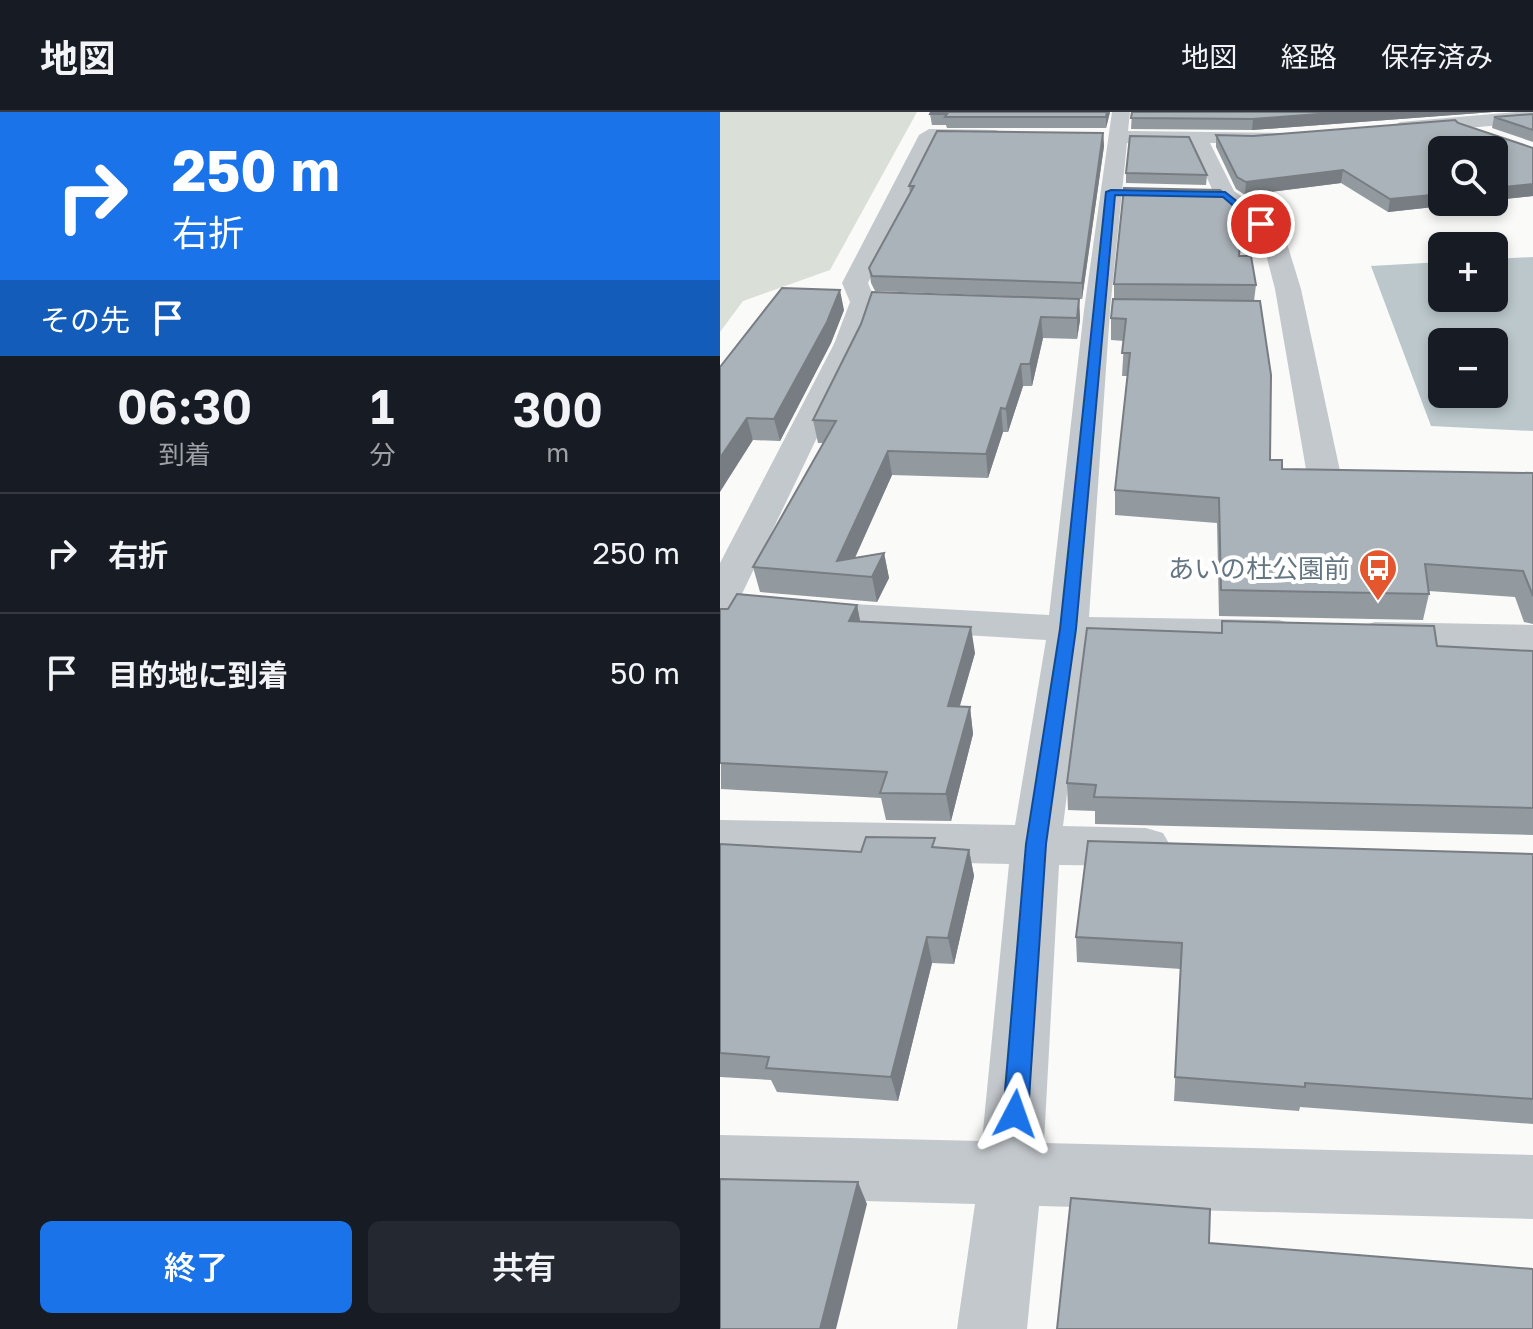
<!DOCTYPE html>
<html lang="ja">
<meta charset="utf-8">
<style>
:root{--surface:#171b24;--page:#242831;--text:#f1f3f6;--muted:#9ea1a6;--line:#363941;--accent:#1a73e8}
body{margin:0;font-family:"Golos Text","Noto Sans JP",sans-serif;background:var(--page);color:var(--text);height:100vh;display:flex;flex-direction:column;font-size:30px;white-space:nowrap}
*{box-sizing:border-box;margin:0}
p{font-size:26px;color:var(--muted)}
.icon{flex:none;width:44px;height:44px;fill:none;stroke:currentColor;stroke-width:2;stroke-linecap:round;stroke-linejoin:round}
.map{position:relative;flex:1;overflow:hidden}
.panel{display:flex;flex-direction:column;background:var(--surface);width:720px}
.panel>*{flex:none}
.guide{background:#1a73e8;color:#fff;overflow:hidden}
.fabs{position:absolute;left:708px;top:24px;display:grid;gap:16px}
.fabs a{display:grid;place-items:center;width:80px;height:80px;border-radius:12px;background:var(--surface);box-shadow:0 4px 12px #0003;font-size:40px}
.pin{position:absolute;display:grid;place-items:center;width:68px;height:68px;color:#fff;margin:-34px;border:4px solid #fff;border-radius:50%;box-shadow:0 2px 8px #0007}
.me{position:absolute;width:88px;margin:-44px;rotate:4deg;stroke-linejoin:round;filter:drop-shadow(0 0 6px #0008)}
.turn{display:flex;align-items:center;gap:28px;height:168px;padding:0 40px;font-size:36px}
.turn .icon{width:104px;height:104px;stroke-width:2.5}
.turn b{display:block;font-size:56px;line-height:68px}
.then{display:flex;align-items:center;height:76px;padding:0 40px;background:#0003;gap:16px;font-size:30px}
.eta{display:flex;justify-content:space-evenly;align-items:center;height:136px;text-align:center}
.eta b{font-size:48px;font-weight:600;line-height:56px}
.button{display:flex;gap:16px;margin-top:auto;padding:16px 40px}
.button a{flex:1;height:92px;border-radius:12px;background:var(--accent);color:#fff;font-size:32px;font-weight:600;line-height:92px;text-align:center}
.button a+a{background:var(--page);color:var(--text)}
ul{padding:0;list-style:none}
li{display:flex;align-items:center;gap:24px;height:120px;padding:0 40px;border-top:2px solid var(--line)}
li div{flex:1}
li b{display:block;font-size:30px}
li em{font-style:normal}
header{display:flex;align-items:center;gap:48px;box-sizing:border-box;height:112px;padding:0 40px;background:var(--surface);border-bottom:2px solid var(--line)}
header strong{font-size:38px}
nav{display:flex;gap:44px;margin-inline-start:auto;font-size:28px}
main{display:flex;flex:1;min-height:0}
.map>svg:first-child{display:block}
</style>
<header>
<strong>地図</strong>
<nav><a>地図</a><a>経路</a><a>保存済み</a></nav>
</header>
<main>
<section class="panel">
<div class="guide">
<div class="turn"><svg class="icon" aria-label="right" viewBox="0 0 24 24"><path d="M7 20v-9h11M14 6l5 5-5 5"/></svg><div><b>250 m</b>右折</div></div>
<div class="then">その先<svg class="icon" aria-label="arrive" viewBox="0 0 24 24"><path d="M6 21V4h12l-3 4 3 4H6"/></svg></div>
</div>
<div class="eta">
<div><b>06:30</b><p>到着</p></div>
<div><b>1</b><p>分</p></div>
<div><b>300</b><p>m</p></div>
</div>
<ul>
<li><svg class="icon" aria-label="right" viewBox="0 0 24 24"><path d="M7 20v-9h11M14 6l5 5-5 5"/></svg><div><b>右折</b></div><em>250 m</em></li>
<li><svg class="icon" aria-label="arrive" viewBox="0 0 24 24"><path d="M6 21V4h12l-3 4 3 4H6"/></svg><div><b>目的地に到着</b></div><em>50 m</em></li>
</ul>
<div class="button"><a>終了</a><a>共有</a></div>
</section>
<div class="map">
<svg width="813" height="1217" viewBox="0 0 813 1217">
<rect width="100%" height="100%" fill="#fafaf8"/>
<path fill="#dadfd7" d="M 0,0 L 197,0 L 110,158 L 23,189 L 0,220 Z"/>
<path fill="#bbc7cb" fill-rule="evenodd" d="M 813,145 L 813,319 L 711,314 L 651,154 L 722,150 L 722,186 L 774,186 L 774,147 ZM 722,230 L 774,230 L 774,282 L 722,282 Z"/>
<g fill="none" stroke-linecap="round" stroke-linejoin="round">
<path fill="#c3c8cc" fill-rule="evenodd" d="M 392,0 L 410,0 L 408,19 L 562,21 L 565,25 L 562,29 L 555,31 L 490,31 L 514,79 L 536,94 L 565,125 L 581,177 L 620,359 L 665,363 L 670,370 L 665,377 L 653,380 L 593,376 L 588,369 L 555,177 L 542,127 L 520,104 L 497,88 L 471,31 L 407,31 L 390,198 L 369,505 L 559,508 L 573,512 L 579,521 L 573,530 L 559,534 L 366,530 L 343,714 L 426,716 L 443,721 L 451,735 L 443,749 L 426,754 L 339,753 L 324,1031 L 813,1043 L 813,1107 L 319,1094 L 307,1217 L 237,1217 L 255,1092 L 0,1085 L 0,1023 L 262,1029 L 289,752 L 0,746 L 0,708 L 295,713 L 326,528 L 80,513 L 66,510 L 60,501 L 66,492 L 80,489 L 329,503 L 364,198 Z
M 796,0 L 813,0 L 813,10 L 680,22 L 671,16 L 680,10 Z
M 209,17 L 276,18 L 286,24 L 276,30 L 216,29 L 148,171 L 156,190 L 142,232 L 19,488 L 14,496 L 0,500 L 0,451 L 114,232 L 130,190 L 122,171 L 199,23 Z
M 655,510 L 813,513 L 813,539 L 655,536 L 641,532 L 635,523 L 641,514 Z"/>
</g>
<path fill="#929a9f" d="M 390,0 L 386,16 L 227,16 L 226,13 L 212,13 L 210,2 Z
M 412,0 L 773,0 L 532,18 L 411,17 Z
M 813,2 L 813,30 L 772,16 L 774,5 Z
M 738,11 L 813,36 L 813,84 L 668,100 L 621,71 L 525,83 L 516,77 L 496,35 L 496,23 L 533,24 Z
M 383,21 L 384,34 L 362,187 L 155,179 L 151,171 L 149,156 L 190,81 L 189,74 Z
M 406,61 L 487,63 L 486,73 L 406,71 Z
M 519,144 L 536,173 L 534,189 L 550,348 L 562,357 L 813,361 L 813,512 L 804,510 L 795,485 L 709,479 L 709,482 L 703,508 L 499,504 L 497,411 L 395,403 L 395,378 L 408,264 L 402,264 L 404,229 L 391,228 L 391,206 L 394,187 L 394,172 Z
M 359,187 L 360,208 L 357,227 L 323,226 L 312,274 L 303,274 L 288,320 L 283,320 L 268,366 L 172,363 L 135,446 L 164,441 L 169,466 L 157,490 L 40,480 L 33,455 L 103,331 L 98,331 L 93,308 Z
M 124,198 L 111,231 L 60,329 L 33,328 L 0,255 Z
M 137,493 L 140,509 L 255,541 L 240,594 L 250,595 L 253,622 L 231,709 L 166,708 L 161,686 L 1,677 L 0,497 Z
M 502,509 L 717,534 L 813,539 L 813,723 L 375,712 L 375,699 L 348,698 L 347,671 L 501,521 Z
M 0,732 L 141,740 L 216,735 L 249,738 L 254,764 L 234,852 L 212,851 L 178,989 L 57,980 L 51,968 L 0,965 Z
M 813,742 L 813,1012 L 580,995 L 579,999 L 454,989 L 461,857 L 357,850 L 356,825 Z"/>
<path fill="#777d82" d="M 387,0 L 390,0 L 386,16 L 386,5 Z
M 624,0 L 773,0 L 532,18 L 533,7 Z
M 383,21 L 384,34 L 362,187 L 362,171 Z
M 623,58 L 621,71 L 525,83 L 526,70 Z
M 813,72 L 813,84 L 774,88 L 774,76 Z
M 722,82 L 722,90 L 760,90 L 668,100 L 670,87 Z
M 120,178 L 124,198 L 111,231 L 60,329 L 54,307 Z
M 359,187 L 360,208 L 357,227 L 357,206 Z
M 321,205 L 323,226 L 312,274 L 310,252 Z
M 301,252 L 303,274 L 288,320 L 286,297 Z
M 281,296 L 283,320 L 268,366 L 266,342 Z
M 27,306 L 33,328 L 0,380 L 0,346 Z
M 168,339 L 172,363 L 127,463 L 117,449 Z
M 164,441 L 169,466 L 157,490 L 152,465 Z
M 137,493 L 142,519 L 129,509 Z
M 251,515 L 255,541 L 232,620 L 228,594 Z
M 250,595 L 253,622 L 231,709 L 226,682 Z
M 249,738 L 254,764 L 234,852 L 228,826 Z
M 207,825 L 212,851 L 178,989 L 171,965 Z
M 138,1070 L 147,1092 L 116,1217 L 100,1217 Z"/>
<path fill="#aab3b9" stroke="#777d82" stroke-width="2" d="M 211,0 L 387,0 L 386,5 L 225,5 L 227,2 L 210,2 Z
M 412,0 L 624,0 L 533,7 L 411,6 Z
M 813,2 L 813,18 L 774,5 Z
M 735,8 L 738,11 L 813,36 L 813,72 L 774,76 L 774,38 L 722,38 L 722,82 L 670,87 L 623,58 L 526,70 L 517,65 L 496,23 L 533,24 Z
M 217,19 L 383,21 L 362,171 L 152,164 L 149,156 L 194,74 L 189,74 Z
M 410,24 L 469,25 L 487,63 L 406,61 Z
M 404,76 L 500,78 L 523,96 L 519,144 L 531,144 L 536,173 L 394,172 Z
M 62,176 L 120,178 L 107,210 L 54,307 L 27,306 L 0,346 L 0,255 Z
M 152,180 L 359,187 L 357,206 L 321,205 L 310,252 L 301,252 L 286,297 L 281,296 L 266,342 L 168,339 L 117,449 L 164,441 L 152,465 L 33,455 L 116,309 L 93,308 L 141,212 Z
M 393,187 L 540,189 L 551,263 L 550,348 L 562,348 L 562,357 L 813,361 L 813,484 L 803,459 L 705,452 L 709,482 L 501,478 L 499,386 L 395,378 L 410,241 L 402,241 L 406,207 L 391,206 Z
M 17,482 L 137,493 L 129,509 L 251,515 L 228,594 L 250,595 L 226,682 L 160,681 L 167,660 L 0,651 L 0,497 L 8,497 Z
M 502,509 L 714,514 L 717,534 L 813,539 L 813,696 L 374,685 L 376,673 L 347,671 L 367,516 L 502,521 Z
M 146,725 L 215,726 L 212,735 L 249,738 L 228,826 L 207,825 L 171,965 L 46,956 L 49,945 L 0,941 L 0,732 L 141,740 Z
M 368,729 L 813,742 L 813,987 L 585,971 L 585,975 L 455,965 L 462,831 L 356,825 Z
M 0,1067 L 138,1070 L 100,1217 L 0,1217 Z
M 351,1086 L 490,1097 L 489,1131 L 813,1157 L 813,1217 L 337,1217 Z"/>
<path fill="#1a73e8" stroke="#114b97" stroke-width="2" d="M 391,78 L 505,80 L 546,112 L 537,114 L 503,85 L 395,83 L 356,517 L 326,732 L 308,1002 L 304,1010 L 295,1014 L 286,1010 L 283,1002 L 306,732 L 340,517 L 386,80 Z"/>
<defs>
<g id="bus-pin" transform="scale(2)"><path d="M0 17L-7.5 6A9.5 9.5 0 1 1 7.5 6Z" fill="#e4572e" stroke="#fff"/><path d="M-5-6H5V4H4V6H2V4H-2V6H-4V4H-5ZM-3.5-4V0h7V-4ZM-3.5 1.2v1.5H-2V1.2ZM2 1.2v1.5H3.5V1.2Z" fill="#fff"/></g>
</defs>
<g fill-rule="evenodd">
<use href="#bus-pin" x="658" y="456"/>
</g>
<g text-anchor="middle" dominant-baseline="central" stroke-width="8" stroke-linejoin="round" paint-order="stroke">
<g font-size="26" fill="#657683" stroke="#fff" text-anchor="end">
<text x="630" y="456">あいの杜公園前</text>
</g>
</g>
</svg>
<div class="fabs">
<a><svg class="icon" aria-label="search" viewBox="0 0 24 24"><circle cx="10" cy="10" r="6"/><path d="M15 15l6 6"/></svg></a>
<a>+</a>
<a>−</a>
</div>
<div class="pin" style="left:541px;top:112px;background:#d93025"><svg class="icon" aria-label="arrive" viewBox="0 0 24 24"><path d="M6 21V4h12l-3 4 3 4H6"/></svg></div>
<svg class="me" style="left:295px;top:1002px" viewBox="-20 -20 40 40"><path d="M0-17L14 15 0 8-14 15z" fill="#1a73e8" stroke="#fff" stroke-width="4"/></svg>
</div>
</main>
